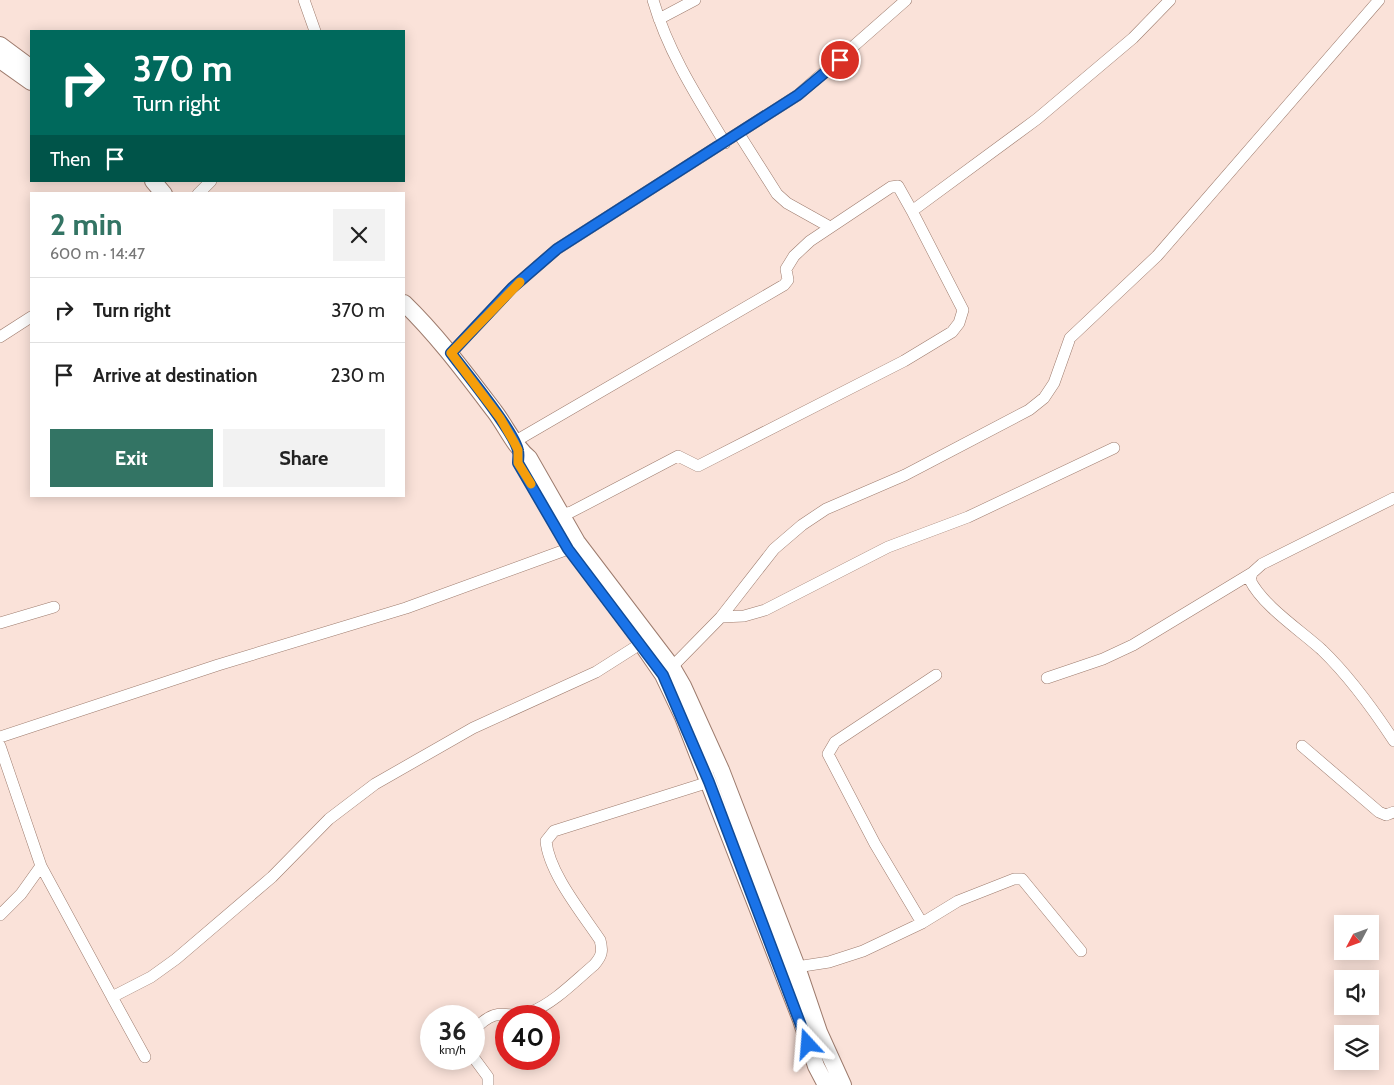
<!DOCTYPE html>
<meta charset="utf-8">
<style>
:root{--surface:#fff;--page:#f2f2f2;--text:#222;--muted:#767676;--line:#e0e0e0;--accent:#337464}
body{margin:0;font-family:Cabin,sans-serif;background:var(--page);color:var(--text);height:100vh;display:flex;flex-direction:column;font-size:19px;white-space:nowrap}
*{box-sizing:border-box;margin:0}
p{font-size:16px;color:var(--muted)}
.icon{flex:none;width:28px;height:28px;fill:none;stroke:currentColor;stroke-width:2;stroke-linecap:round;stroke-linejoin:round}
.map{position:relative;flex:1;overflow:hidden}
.sheet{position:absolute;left:30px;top:192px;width:375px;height:305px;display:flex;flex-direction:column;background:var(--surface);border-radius:0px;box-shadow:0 2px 12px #0003}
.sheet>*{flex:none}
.hud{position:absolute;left:30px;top:30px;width:375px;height:152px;border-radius:0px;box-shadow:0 2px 12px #0003;background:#00695c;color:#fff;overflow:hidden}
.needle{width:32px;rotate:229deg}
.buttons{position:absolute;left:1334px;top:915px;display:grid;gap:10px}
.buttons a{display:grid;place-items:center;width:45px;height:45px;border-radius:0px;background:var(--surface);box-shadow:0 2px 12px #0003;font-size:25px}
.speed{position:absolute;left:420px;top:1005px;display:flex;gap:10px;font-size:25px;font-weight:700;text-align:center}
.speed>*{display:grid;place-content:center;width:65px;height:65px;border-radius:50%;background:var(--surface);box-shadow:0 2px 12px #0003;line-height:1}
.speed small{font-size:12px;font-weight:400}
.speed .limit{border:8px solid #d22;background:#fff;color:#111}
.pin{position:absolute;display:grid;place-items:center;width:42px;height:42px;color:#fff;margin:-21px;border:2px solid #fff;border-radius:50%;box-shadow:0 1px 5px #0007}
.me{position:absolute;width:55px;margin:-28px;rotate:341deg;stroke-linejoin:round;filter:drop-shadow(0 0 4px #0008)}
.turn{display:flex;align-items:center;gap:18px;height:105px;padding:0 20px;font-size:22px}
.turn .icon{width:65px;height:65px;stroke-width:2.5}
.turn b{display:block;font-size:35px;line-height:42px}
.then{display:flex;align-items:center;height:48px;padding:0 20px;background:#0003;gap:10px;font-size:19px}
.round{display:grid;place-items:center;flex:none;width:52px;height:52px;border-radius:0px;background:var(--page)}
.head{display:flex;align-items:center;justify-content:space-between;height:85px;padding:0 20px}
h1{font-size:30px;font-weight:700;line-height:38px;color:var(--accent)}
.button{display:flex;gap:10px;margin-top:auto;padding:10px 20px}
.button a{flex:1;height:58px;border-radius:0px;background:var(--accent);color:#fff;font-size:20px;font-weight:700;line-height:58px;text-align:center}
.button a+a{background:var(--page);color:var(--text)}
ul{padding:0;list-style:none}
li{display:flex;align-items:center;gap:15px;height:65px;padding:0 20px;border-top:1px solid var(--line)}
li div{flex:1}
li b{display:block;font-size:19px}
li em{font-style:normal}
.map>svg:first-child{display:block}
</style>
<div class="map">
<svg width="1394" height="1085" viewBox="0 0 1394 1085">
<rect width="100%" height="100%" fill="#fae2d9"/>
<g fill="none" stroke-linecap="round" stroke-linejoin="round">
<g stroke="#9d7b6d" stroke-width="12">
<path id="street" d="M 304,0 L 315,31
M 653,0 C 668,52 697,97 725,143
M 659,19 L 695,0
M 739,134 L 777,194 L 787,203 L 830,227
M 198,194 L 211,181
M 0,337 L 31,317
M 451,353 L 512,288 L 557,249 L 798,95 L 906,0
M 514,442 L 784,285 L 788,280 L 786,269 L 794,256 L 810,241 L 891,187 L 898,186 L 912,211
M 1394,498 L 1262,564 L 1252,573 L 1250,580 C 1263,606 1300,630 1322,650 C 1350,677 1373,709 1394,741
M 551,517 L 571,512 L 678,456 L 698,466 L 904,361 L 952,332 L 959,323 L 963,310 L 912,211 L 1037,119 L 1133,38 L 1170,0
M 721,617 L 744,616 L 765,610 L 888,547 L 968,517 L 1114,448
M 0,623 L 54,607
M 668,671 L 721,617 L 774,549 L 802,525 L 826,509 L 905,475 L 1029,410 L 1044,398 L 1054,383 L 1070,338 L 1157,256 L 1379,0
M 1047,678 L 1103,659 L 1133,645 L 1252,573
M 0,737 L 218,665 L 406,608 L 568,549
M 0,746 L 41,866 L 21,894 L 0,915
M 1302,746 L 1379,812 L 1386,815 L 1394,812
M 41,866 L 112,997 L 151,977 L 176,959 L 272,877 L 329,819 L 375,784 L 473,728 L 596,672 L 648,639
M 922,923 L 875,844 L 828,754 L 835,742 L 936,675
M 790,968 L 829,962 L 863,951 L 922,923 L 958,901 L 1014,879 L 1022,879 L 1081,951
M 112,997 L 145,1057
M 474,1030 C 500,1002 508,1022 531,1012 C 554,1003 575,981 594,965 C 602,956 603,951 600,940 C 582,913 549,873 546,841 L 554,831 L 709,782
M 474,1058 L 488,1077 L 488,1085"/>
</g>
<g stroke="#9d7b6d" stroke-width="18">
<path id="secondary" d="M 0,45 L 31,68
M 0,60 L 31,82
M 153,181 L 164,194
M 404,303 C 438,336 466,374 495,412 C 507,428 514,446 529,458 L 577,542 L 672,667 L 683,686 L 721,770 L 797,967 L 819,1032 L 843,1085
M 645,649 L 663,675 L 683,717 L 801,1020 L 816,1066 L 826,1085"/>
</g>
<use href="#street" stroke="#fff" stroke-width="11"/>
<use href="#secondary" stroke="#fff" stroke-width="16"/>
</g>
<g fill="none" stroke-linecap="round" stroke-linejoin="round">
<g stroke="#114b97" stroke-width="12">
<path id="route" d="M 808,1044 L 709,782 L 663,675 L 568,549 L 518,463 C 518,459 519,455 518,451 C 515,432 465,372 451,353 L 512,288 L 557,249 L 798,95 L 840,60"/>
</g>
<use href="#route" stroke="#1a73e8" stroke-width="9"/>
<path stroke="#f59e0b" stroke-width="9" d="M 520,282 L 451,353 L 500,418 L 514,442 L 518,450 L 518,463 L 531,484"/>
</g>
</svg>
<div class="buttons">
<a><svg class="needle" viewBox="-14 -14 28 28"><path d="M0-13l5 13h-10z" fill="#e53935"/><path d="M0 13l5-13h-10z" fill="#767676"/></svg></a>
<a><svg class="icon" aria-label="sound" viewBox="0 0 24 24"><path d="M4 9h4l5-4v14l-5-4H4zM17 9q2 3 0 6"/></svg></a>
<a><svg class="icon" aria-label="layers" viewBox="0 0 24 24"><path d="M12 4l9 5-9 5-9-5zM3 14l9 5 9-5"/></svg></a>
</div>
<div class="speed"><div>36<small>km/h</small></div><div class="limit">40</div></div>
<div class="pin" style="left:840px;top:60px;background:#d93025"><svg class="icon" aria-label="arrive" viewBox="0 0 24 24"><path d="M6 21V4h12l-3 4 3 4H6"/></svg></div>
<svg class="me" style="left:808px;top:1044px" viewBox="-20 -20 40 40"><path d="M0-17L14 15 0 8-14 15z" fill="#1a73e8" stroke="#fff" stroke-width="4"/></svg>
<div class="hud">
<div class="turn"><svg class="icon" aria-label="right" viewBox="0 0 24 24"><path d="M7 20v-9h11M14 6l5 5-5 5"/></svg><div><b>370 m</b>Turn right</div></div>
<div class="then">Then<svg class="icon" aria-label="arrive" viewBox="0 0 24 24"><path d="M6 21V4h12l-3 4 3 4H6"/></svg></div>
</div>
<section class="sheet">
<div class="head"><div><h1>2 min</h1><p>600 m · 14:47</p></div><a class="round"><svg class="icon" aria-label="close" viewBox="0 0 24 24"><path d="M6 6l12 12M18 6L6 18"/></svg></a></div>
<ul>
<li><svg class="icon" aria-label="right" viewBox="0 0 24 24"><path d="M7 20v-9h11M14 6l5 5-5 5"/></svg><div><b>Turn right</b></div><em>370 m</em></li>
<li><svg class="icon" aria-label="arrive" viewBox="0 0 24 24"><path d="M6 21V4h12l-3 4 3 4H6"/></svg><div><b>Arrive at destination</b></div><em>230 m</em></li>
</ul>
<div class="button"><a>Exit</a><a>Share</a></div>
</section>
</div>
